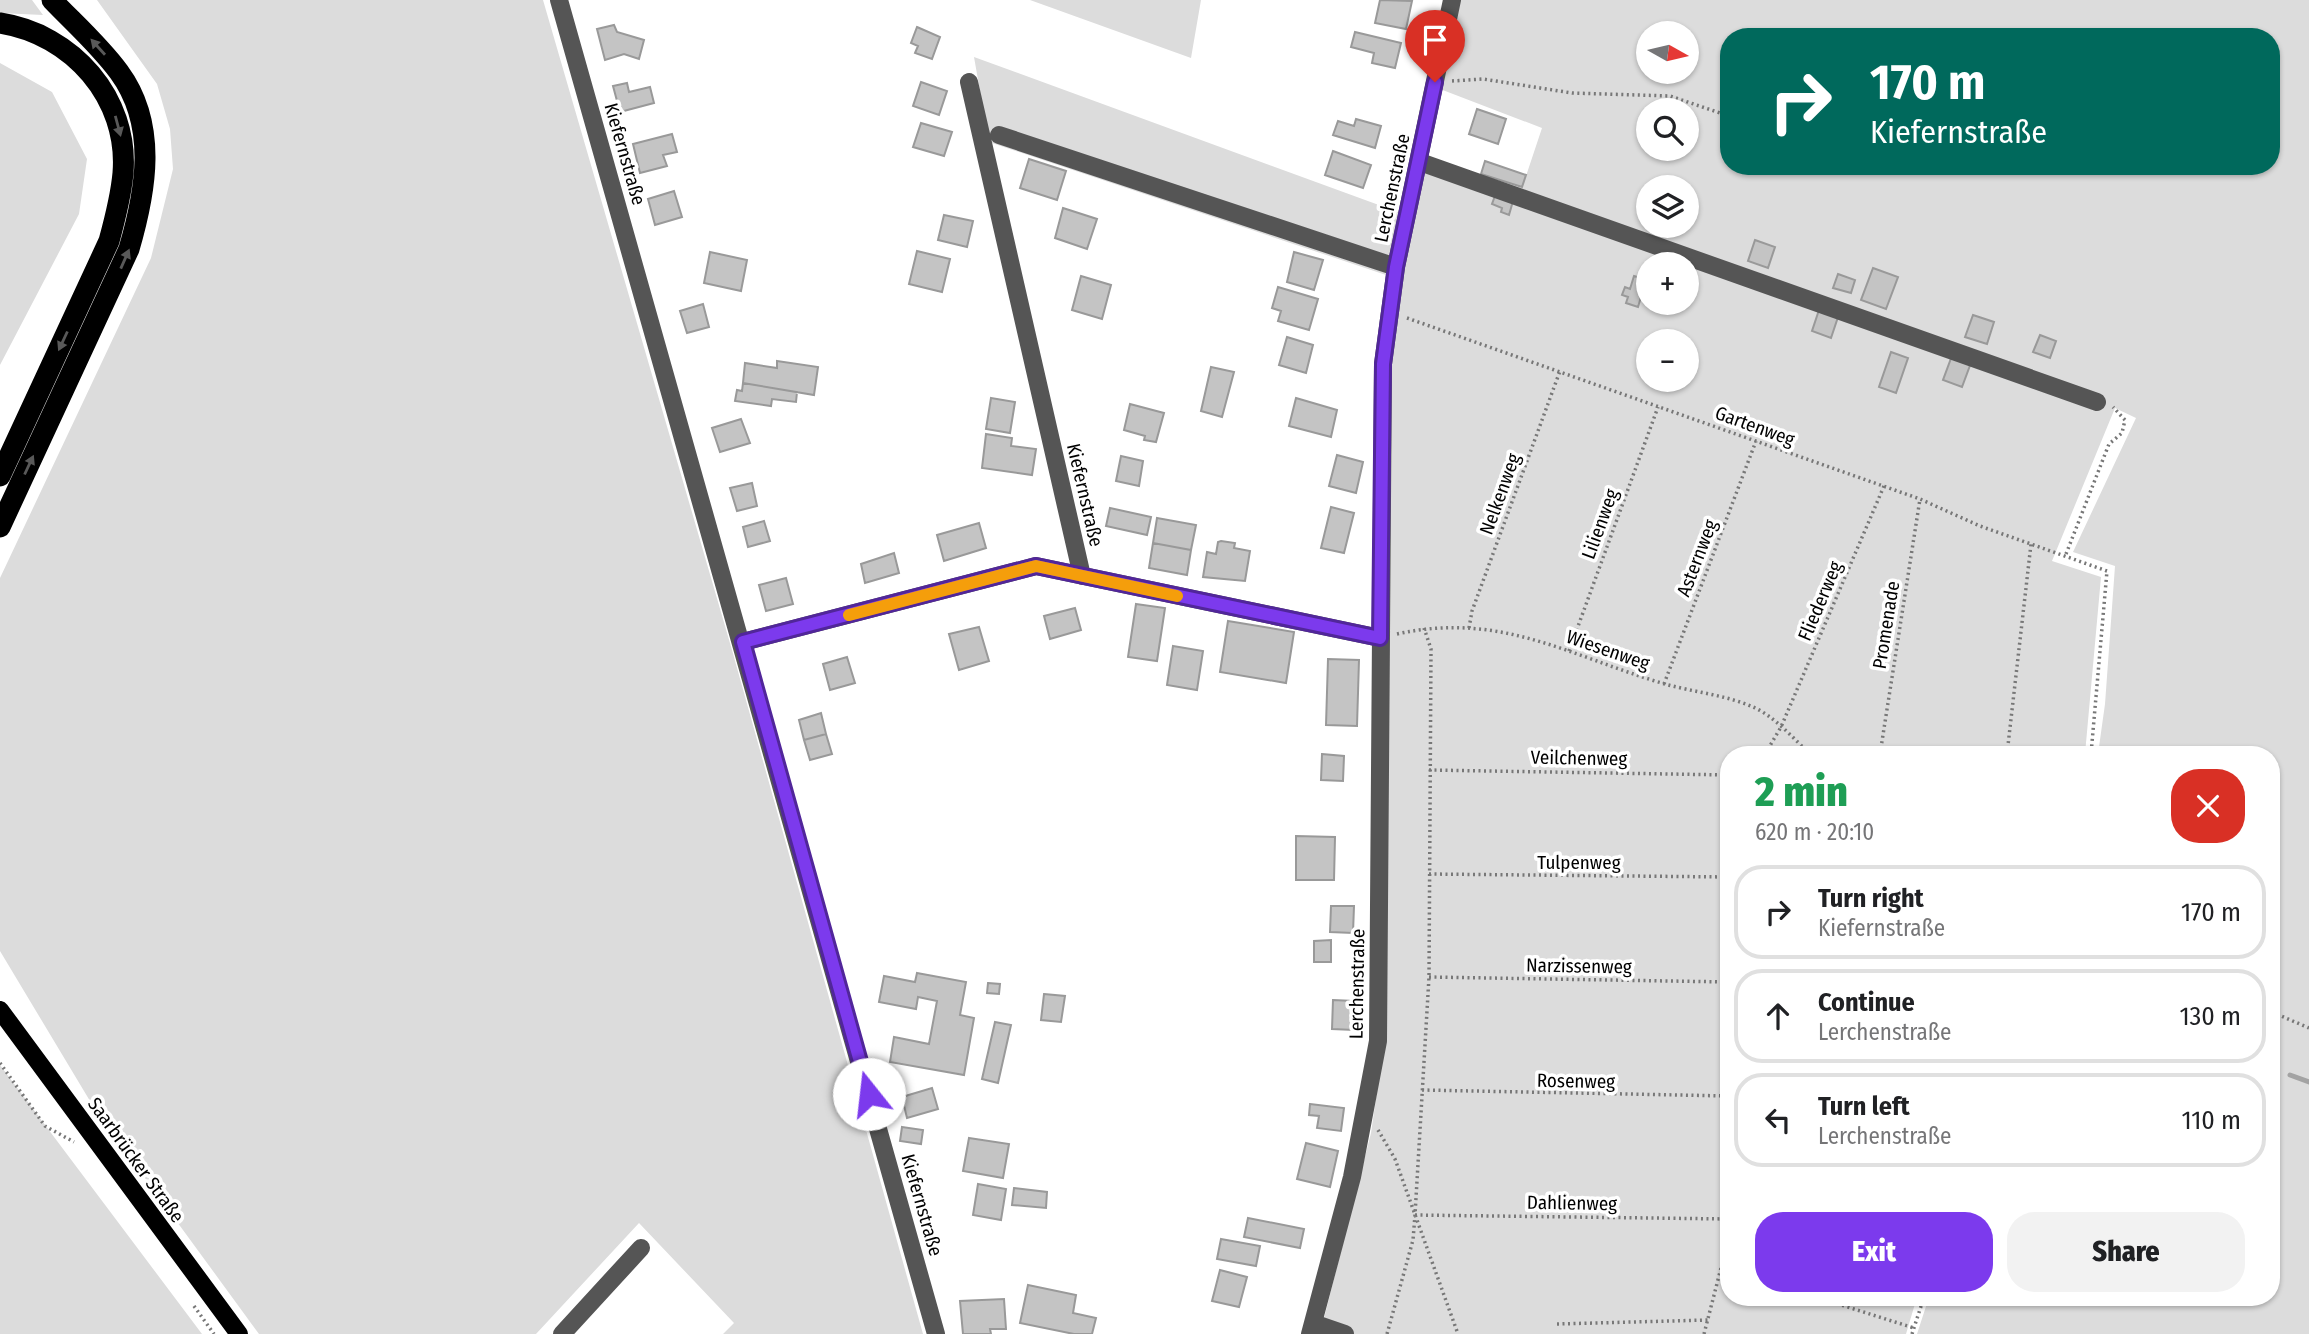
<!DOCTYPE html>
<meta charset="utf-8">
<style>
:root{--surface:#fff;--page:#f2f2f2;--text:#202124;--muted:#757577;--line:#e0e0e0;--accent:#7c3aed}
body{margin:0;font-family:"Fira Sans Condensed",sans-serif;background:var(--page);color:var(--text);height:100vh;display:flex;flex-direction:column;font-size:26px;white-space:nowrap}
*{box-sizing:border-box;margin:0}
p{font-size:23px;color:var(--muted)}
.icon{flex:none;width:38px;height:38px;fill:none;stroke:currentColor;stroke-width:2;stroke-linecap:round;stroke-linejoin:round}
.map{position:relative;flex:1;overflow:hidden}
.side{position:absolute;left:1720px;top:746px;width:560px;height:560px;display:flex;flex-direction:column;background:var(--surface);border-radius:28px;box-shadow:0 2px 5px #0004}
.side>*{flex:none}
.guide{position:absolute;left:1720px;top:28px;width:560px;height:147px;border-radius:28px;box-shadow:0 2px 5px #0004;background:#00695c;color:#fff;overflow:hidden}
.needle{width:46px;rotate:98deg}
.tools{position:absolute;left:1636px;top:21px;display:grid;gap:14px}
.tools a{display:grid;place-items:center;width:63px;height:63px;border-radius:50%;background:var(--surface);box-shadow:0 2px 5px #0004;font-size:35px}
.pin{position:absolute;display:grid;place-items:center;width:60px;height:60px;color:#fff;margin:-72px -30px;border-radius:50% 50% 50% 0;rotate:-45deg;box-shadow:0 0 7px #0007}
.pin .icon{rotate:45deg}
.me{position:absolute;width:77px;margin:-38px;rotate:344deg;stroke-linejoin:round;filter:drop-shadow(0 0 5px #0008)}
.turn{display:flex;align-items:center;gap:24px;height:147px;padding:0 35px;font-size:32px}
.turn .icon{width:91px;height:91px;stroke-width:2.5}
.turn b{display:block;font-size:49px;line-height:60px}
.round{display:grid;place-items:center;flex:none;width:74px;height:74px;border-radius:28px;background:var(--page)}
.headline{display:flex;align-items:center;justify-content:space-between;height:119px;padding:0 35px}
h1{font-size:42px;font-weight:800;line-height:52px;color:#1e9e55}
.cta{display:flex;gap:14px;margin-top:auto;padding:14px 35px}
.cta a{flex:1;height:80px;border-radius:28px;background:var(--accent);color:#fff;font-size:28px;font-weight:800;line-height:80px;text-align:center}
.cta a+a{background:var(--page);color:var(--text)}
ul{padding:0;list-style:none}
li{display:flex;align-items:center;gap:21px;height:94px;margin:0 14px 10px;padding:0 21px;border:4px solid var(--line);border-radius:28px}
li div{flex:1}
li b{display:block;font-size:26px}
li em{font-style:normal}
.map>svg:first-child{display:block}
</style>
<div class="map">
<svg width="2309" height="1334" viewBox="0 0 2309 1334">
<rect width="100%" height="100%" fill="#fff"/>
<path fill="#dcdcdc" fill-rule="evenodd" d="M 0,0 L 32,0 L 43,15 L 0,13 Z
M 97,0 L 543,0 L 732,650 L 923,1334 L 723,1334 L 734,1323 L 639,1223 L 536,1334 L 259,1334 L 96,1111 L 0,951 L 0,578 L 151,258 L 173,169 L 170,129 L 157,84 Z
M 1030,0 L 1201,0 L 1191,58 Z
M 1458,0 L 2309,0 L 2309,1334 L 1917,1334 L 1929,1297 L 2272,1297 L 2272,754 L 2098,754 L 2105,704 L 2115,566 L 2073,552 L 2136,418 L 2115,408 L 2052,561 L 2101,577 L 2085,754 L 1729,754 L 1729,1297 L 1917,1297 L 1906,1334 L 1320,1334 L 1371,1133 L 1384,1043 L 1390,369 L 1394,305 L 1424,157 L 1522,188 L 1542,128 L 1440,89 ZM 1648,33 L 1687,33 L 1687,72 L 1648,72 ZM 1729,37 L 2272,37 L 2272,166 L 1729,166 ZM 1648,110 L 1687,110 L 1687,149 L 1648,149 ZM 1648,187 L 1687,187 L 1687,226 L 1648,226 ZM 1648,264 L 1687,264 L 1687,303 L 1648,303 ZM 1648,341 L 1687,341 L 1687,380 L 1648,380 Z
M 974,57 L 1398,212 L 1386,275 L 989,142 Z
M 0,63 L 52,92 L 87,159 L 79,214 L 0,365 Z
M 0,1065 L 202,1334 L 0,1334 Z"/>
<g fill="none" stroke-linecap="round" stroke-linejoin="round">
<path stroke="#a3a3a3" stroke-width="5" d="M 2290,1075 L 2309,1082"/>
</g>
<path fill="#c4c4c4" stroke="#999" stroke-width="2" d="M 1380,0 L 1412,1 L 1406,29 L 1375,23 Z
M 614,25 L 617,32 L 644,40 L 639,59 L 624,54 L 605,60 L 597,29 Z
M 917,27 L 940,37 L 932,59 L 915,53 L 918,46 L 911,43 Z
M 1355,32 L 1401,43 L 1395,68 L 1372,63 L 1374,53 L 1351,47 Z
M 921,82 L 947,91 L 939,115 L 913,106 Z
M 627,83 L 629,92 L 650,87 L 654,103 L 620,112 L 613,86 Z
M 1477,109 L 1506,119 L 1498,144 L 1469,134 Z
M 1356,119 L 1381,126 L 1375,148 L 1333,135 L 1338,121 L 1354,126 Z
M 921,123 L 952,132 L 944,156 L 913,147 Z
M 672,134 L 677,152 L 663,155 L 667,166 L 640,173 L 633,144 Z
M 1333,151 L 1371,165 L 1363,188 L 1325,175 Z
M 1029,159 L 1066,171 L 1057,200 L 1020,188 Z
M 1485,161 L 1526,175 L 1522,187 L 1481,174 Z
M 674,191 L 682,217 L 655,225 L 648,199 Z
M 1496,193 L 1513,201 L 1509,215 L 1501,212 L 1502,208 L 1492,204 Z
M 1063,208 L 1097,219 L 1087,249 L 1055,238 Z
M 944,215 L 973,221 L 967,247 L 938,240 Z
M 1755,240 L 1775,247 L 1768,268 L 1748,261 Z
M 917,251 L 950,259 L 942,292 L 909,284 Z
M 710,252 L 747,260 L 741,291 L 704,283 Z
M 1294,252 L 1323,260 L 1314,290 L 1287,282 Z
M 1873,268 L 1898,277 L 1886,309 L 1861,300 Z
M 1838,274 L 1855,280 L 1851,293 L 1833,288 Z
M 1081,276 L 1111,285 L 1102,319 L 1072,310 Z
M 1634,276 L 1646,280 L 1638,307 L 1626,303 L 1628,297 L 1622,295 L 1625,287 L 1630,289 Z
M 1278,287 L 1318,299 L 1309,330 L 1278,321 L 1281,311 L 1272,308 Z
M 703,304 L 709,327 L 687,333 L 680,311 Z
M 1820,307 L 1839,314 L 1831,338 L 1812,331 Z
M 1973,315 L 1994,322 L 1987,344 L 1965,337 Z
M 2040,335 L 2056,341 L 2050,358 L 2033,352 Z
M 1287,337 L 1313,345 L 1306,373 L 1279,365 Z
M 1891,352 L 1908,358 L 1896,393 L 1879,387 Z
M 1953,353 L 1972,360 L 1962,387 L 1943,380 Z
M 777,361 L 818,367 L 814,395 L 743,383 L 745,363 L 777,368 Z
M 1211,367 L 1234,372 L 1222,417 L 1201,411 Z
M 743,383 L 797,392 L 796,402 L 772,399 L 771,406 L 735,401 L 737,390 L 742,391 Z
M 991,398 L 1015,402 L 1010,433 L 986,429 Z
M 1296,398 L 1337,410 L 1331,437 L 1289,426 Z
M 1130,404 L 1164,413 L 1156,442 L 1144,440 L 1145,436 L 1124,430 Z
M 741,419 L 750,443 L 720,452 L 712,428 Z
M 986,434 L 1012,438 L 1011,446 L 1036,449 L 1032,475 L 982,468 Z
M 1337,455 L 1363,462 L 1356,493 L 1329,486 Z
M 1121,456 L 1143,461 L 1139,486 L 1116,481 Z
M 752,483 L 757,506 L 737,511 L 730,488 Z
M 1331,507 L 1354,513 L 1344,553 L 1321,548 Z
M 1110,508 L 1151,517 L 1147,535 L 1106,526 Z
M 1157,518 L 1196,525 L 1191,550 L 1153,543 Z
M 764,521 L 770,541 L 748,547 L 743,527 Z
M 979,523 L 986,548 L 944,561 L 937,535 Z
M 1221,541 L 1235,543 L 1234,548 L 1250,551 L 1245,581 L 1203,577 L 1207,552 L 1216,554 L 1218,542 Z
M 1153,543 L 1191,550 L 1187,575 L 1149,568 Z
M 894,553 L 899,573 L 865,583 L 861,564 Z
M 786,578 L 793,604 L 766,611 L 759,585 Z
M 1136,604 L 1165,608 L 1157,661 L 1128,657 Z
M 1075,608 L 1081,630 L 1050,639 L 1044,616 Z
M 1228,621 L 1294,632 L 1286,683 L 1220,672 Z
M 979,627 L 989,661 L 959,670 L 949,634 Z
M 1173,646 L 1203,651 L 1197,690 L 1167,685 Z
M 847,657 L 855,683 L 830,690 L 823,664 Z
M 1328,659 L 1359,660 L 1357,726 L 1326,725 Z
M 821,713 L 826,734 L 804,740 L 799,720 Z
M 826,734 L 832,754 L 810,760 L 804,740 Z
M 1322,754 L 1344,756 L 1343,781 L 1321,780 Z
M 1296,836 L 1335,837 L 1334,880 L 1296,880 Z
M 1331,906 L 1354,906 L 1353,933 L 1330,932 Z
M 1331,940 L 1331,962 L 1314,962 L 1314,941 Z
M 917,973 L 966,982 L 960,1015 L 974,1018 L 964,1075 L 890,1062 L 894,1037 L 929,1044 L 937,1001 L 918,997 L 916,1009 L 879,1002 L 884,976 L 915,982 Z
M 988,983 L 1000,984 L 999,994 L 987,993 Z
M 1044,994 L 1065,996 L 1061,1022 L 1041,1020 Z
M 1333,1000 L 1354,1001 L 1354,1030 L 1332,1029 Z
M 995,1022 L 1011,1025 L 998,1083 L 982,1079 Z
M 932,1088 L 938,1109 L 907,1118 L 902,1097 Z
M 1310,1104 L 1344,1108 L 1341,1131 L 1317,1128 L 1319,1116 L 1309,1115 Z
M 902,1127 L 923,1130 L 921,1144 L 900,1141 Z
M 969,1138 L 1009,1144 L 1003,1178 L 963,1171 Z
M 1306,1143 L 1338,1151 L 1330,1187 L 1297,1179 Z
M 978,1184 L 1006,1189 L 1001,1220 L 973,1215 Z
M 1014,1188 L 1047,1192 L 1046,1208 L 1012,1205 Z
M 1248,1218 L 1304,1229 L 1300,1248 L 1244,1237 Z
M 1221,1239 L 1260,1246 L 1256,1266 L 1217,1259 Z
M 1220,1270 L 1247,1277 L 1239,1307 L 1212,1301 Z
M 1028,1285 L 1076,1295 L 1073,1313 L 1096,1318 L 1092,1334 L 1074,1334 L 1020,1323 Z
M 1004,1299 L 1006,1329 L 990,1329 L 991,1334 L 963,1334 L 960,1301 Z"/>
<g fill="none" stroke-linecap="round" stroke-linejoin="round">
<path stroke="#777" stroke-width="3.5" stroke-dasharray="2 3.5" stroke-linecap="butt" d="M 1452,81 L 1483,79 L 1572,93 L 1670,96 L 1729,116
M 1407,318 L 1920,499 L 1980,526 L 2107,571 L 2091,754
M 2066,554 L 2109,444 L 2122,433 L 2125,420 L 2113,407
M 1469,628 L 1472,611 L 1560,371
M 1397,634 C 1501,611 1569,656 1665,684 C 1693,692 1726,695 1753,707 C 1774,716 1793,738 1810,754
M 1569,651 L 1658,407
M 1664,684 L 1756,441
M 1765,754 L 1781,727 L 1884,486
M 1880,754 L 1920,499
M 2007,754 L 2031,544
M 1429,770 L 1729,775
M 1429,874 L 1729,877
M 1429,977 L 1729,982
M 2272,1012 L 2309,1028
M 0,1063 L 45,1126 L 74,1142
M 1422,1090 L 1729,1096
M 1378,1130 L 1395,1159 L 1458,1334
M 1415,1215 L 1729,1219
M 1722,1267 L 1729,1269
M 1816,1297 L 1914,1328
M 194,1306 L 214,1334
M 1557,1324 L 1708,1320
M 1387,1334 L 1413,1240 L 1415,1215 L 1429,977 L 1431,649 L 1424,628
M 1704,1334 L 1729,1237
M 1912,1334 L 1924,1297"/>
<path stroke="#555" stroke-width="18" d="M 559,0 L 936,1334
M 969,82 L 1082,576
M 999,135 L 1396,267
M 1420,162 L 2097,402
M 743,642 L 1036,566 L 1380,638
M 1313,1323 L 1345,1334
M 562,1334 L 641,1248
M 1310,1334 L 1352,1177 L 1378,1041 L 1383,364 L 1396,267 L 1452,0"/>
<path stroke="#000" stroke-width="18" d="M 0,1010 L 239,1334"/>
<path stroke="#000" stroke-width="21" d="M 0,23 C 72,34 129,98 123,173 C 121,196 115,219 109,241 L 0,476
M 0,527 L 129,249 C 146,191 158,125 119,72 C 99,45 75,24 52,0"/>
</g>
<defs><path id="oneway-solid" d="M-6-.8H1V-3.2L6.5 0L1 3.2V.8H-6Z" transform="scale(1.75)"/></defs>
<g fill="#595959">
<use href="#oneway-solid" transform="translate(98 47) rotate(-132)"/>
<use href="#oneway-solid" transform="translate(118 126) rotate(75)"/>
<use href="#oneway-solid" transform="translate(125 259) rotate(-66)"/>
<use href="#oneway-solid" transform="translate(63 341) rotate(115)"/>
<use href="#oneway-solid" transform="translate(29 465) rotate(-65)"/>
</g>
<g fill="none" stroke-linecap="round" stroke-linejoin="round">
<g stroke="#51269a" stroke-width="18">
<path id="route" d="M 869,1094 L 743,642 L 1036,566 L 1380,638 L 1383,364 L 1396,267 L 1435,82"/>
</g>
<use href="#route" stroke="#7c3aed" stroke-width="12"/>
<path stroke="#f59e0b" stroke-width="12" d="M 849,615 L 1036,566 L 1177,596"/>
</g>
<g text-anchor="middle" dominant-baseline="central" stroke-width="7" stroke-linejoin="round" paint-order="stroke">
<g font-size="19" fill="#000" stroke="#fff">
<text transform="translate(625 154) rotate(74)">Kiefernstraße</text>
<text transform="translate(1392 188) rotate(-78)">Lerchenstraße</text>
<text transform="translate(1755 426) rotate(20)">Gartenweg</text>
<text transform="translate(1500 494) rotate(-70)">Nelkenweg</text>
<text transform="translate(1085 495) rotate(77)">Kiefernstraße</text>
<text transform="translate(1600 524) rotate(-70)">Lilienweg</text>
<text transform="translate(1697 558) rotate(-69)">Asternweg</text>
<text transform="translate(1820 601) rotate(-67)">Fliederweg</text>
<text transform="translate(1886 625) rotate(-81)">Promenade</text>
<text transform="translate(1608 650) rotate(19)">Wiesenweg</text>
<text transform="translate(1579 758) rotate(1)">Veilchenweg</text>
<text x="1579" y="862">Tulpenweg</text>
<text transform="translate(1579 966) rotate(1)">Narzissenweg</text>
<text transform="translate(1357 984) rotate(-89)">Lerchenstraße</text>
<text transform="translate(1576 1081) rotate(1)">Rosenweg</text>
<text transform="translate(136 1160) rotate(54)">Saarbrücker Straße</text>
<text transform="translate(1572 1203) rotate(1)">Dahlienweg</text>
<text transform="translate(922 1205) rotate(74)">Kiefernstraße</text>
</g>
</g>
</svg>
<div class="tools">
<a><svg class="needle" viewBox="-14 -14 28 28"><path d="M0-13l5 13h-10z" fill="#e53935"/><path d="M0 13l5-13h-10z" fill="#757577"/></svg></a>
<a><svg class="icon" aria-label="search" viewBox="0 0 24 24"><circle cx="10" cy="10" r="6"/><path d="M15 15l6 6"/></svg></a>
<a><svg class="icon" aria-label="layers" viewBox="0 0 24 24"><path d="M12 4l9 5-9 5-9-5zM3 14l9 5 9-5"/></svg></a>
<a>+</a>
<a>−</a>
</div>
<div class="pin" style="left:1435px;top:82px;background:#d93025"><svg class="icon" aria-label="arrive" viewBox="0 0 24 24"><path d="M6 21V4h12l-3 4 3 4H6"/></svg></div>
<svg class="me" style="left:869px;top:1094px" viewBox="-20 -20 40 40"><circle r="19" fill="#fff"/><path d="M0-13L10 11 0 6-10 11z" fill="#7c3aed"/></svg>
<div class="guide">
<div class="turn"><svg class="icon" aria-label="right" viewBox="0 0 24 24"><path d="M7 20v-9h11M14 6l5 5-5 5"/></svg><div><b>170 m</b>Kiefernstraße</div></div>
</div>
<section class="side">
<div class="headline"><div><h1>2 min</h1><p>620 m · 20:10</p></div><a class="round" style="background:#d93025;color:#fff"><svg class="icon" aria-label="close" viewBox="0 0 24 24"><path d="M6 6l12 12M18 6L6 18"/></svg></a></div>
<ul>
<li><svg class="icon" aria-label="right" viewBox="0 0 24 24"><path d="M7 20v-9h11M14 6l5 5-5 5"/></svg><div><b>Turn right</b><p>Kiefernstraße</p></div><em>170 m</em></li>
<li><svg class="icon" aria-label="ahead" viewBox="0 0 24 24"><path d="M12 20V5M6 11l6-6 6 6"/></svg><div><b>Continue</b><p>Lerchenstraße</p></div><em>130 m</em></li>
<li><svg class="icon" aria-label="left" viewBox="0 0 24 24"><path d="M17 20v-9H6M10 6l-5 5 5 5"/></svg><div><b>Turn left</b><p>Lerchenstraße</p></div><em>110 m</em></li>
</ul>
<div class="cta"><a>Exit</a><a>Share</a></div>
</section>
</div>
